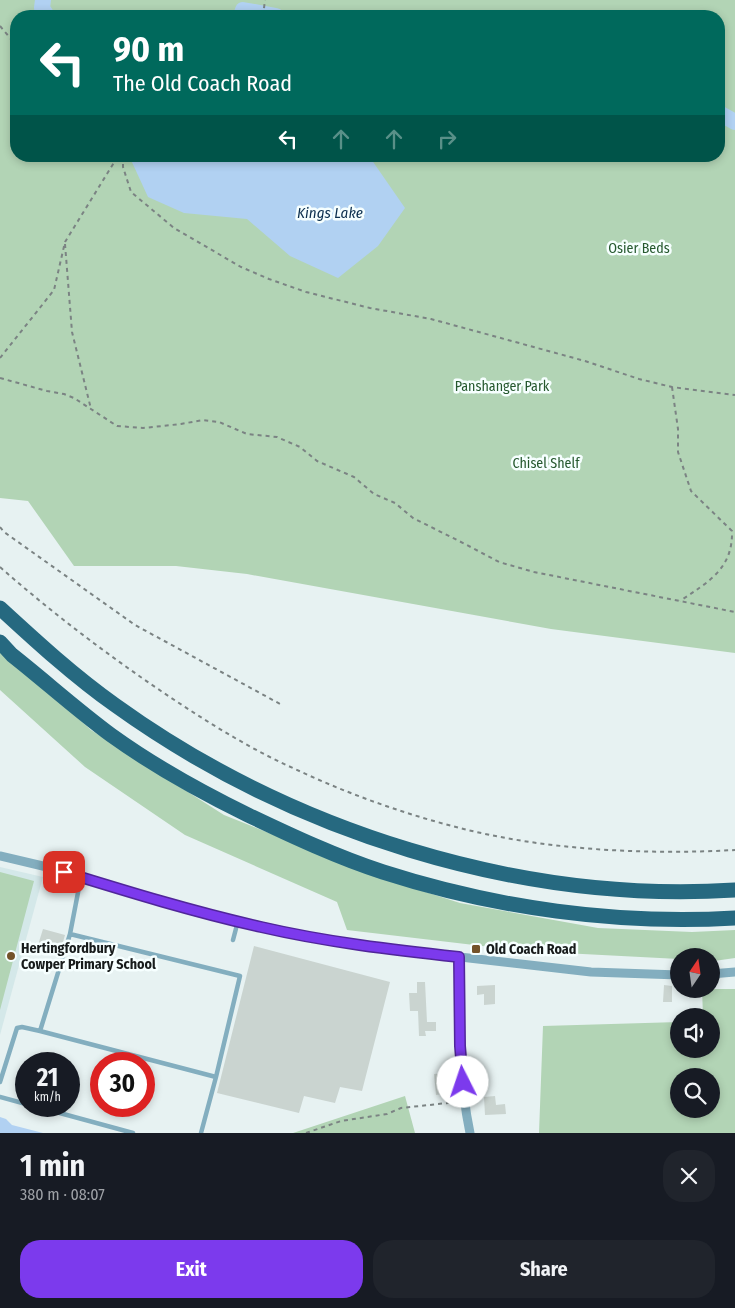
<!DOCTYPE html>
<meta charset="utf-8">
<style>
:root{--surface:#171b24;--page:#20242c;--text:#f1f3f6;--muted:#9ea1a6;--accent:#7c3aed}
body{margin:0;font-family:"Fira Sans Condensed",sans-serif;background:var(--page);color:var(--text);height:100vh;display:flex;flex-direction:column;font-size:19px;white-space:nowrap}
*{box-sizing:border-box;margin:0}
p{font-size:16px;color:var(--muted)}
.icon{flex:none;width:28px;height:28px;fill:none;stroke:currentColor;stroke-width:2;stroke-linecap:round;stroke-linejoin:round}
.map{position:relative;height:1133px;overflow:hidden}
.panel{display:flex;flex-direction:column;background:var(--surface);flex:1}
.panel>*{flex:none}
.guide{position:absolute;left:10px;top:10px;width:715px;height:152px;border-radius:20px;box-shadow:0 2px 8px #0003;background:#00695c;color:#fff;overflow:hidden}
.needle{width:32px;rotate:13deg}
.buttons{position:absolute;left:670px;top:948px;display:grid;gap:10px}
.buttons a{display:grid;place-items:center;width:50px;height:50px;border-radius:50%;background:var(--surface);box-shadow:0 2px 8px #0003;font-size:25px}
.speed{position:absolute;left:15px;top:1052px;display:flex;gap:10px;font-size:25px;font-weight:700;text-align:center}
.speed>*{display:grid;place-content:center;width:65px;height:65px;border-radius:50%;background:var(--surface);box-shadow:0 2px 8px #0003;line-height:1}
.speed small{font-size:12px;font-weight:400}
.speed .limit{border:8px solid #d22;background:#fff;color:#111}
.pin{position:absolute;display:grid;place-items:center;width:42px;height:42px;color:#fff;margin:-21px;border-radius:10px;box-shadow:0 2px 8px #0006}
.me{position:absolute;width:55px;margin:-28px;rotate:356deg;stroke-linejoin:round;filter:drop-shadow(0 0 4px #0008)}
.turn{display:flex;align-items:center;gap:18px;height:105px;padding:0 20px;font-size:22px}
.turn .icon{width:65px;height:65px;stroke-width:2.5}
.turn b{display:block;font-size:35px;line-height:42px}
.lanes{display:flex;align-items:center;height:48px;padding:0 20px;background:#0003;justify-content:center;gap:25px;direction:ltr}
.lanes .off{opacity:.35}
.round{display:grid;place-items:center;flex:none;width:52px;height:52px;border-radius:20px;background:var(--page)}
.summary{display:flex;align-items:center;justify-content:space-between;height:85px;padding:0 20px}
h1{font-size:30px;font-weight:700;line-height:38px}
.primary-button{display:flex;gap:10px;margin-top:auto;padding:10px 20px}
.primary-button a{flex:1;height:58px;border-radius:20px;background:var(--accent);color:#fff;font-size:20px;font-weight:700;line-height:58px;text-align:center}
.primary-button a+a{background:var(--page);color:var(--text)}
.map>svg:first-child{display:block}
</style>
<div class="map">
<svg width="735" height="1133" viewBox="0 0 735 1133">
<rect width="100%" height="100%" fill="#e7f2f2"/>
<path fill="#d4e8e9" d="M 0,867 L 43,877 L 0,1035 Z"/>
<path fill="#b2d4b5" fill-rule="evenodd" d="M 0,0 L 735,0 L 735,653 L 551,629 L 247,574 L 176,566 L 74,566 L 28,501 L 0,498 ZM 16,16 L 719,16 L 719,156 L 16,156 Z
M 0,648 L 91,730 L 224,815 L 379,877 L 460,903 L 598,928 L 692,932 L 735,930 L 735,958 L 714,961 L 711,961 L 711,956 L 679,956 L 679,959 L 525,951 L 347,930 L 337,902 L 185,835 L 85,767 L 0,690 Z
M 0,872 L 34,881 L 0,1010 Z
M 702,989 L 735,989 L 735,1133 L 539,1133 L 543,1026 L 679,1022 L 679,1049 L 711,1049 L 711,1016 L 703,1016 ZM 679,1076 L 711,1076 L 711,1109 L 679,1109 Z
M 405,1096 L 415,1133 L 293,1133 Z"/>
<path fill="#b1d1f2" d="M 134,156 L 369,156 L 405,208 L 378,246 L 338,278 L 290,256 L 247,219 L 184,213 L 148,197 L 131,160 Z
M 0,1117 L 6,1119 L 12,1125 L 43,1133 L 0,1133 Z"/>
<g fill="none" stroke-linecap="round" stroke-linejoin="round">
<path stroke="#b1d1f2" stroke-width="16" d="M 43,0 L 42,8 L 47,16
M 241,16 L 243,10 L 276,16
M 719,113 L 735,122"/>
</g>
<path fill="#cad4d0" d="M 43,929 L 65,935 L 61,949 L 38,945 Z
M 254,946 L 390,982 L 362,1091 L 340,1087 L 335,1103 L 304,1096 L 299,1113 L 217,1093 Z
M 417,982 L 425,982 L 427,1022 L 436,1022 L 436,1031 L 425,1031 L 426,1036 L 419,1036 L 418,1011 L 410,1011 L 409,993 L 417,993 Z
M 495,985 L 495,1004 L 484,1005 L 484,994 L 477,995 L 477,986 Z
M 664,985 L 672,986 L 672,1002 L 663,1002 Z
M 445,1073 L 447,1087 L 449,1086 L 449,1093 L 436,1095 L 434,1074 Z
M 495,1096 L 496,1105 L 505,1104 L 506,1114 L 485,1115 L 484,1097 Z"/>
<g fill="none" stroke-linecap="round" stroke-linejoin="round">
<path stroke="#7b8383" stroke-width="2" stroke-dasharray="4 4" stroke-linecap="butt" d="M 263,16 L 265,0
M 0,26 L 16,45
M 123,156 L 123,167 L 131,192 L 174,228 L 241,267 L 269,279 L 306,292 L 370,308 L 431,319 L 585,361 L 639,379 L 672,387 L 735,395
M 65,244 L 72,332 L 91,409
M 0,358 L 54,290 L 65,242 L 118,156
M 0,378 L 47,391 L 64,394 L 74,398 L 117,426 L 143,428 L 181,424 L 203,420 L 219,422 L 247,434 L 277,437 L 300,447 L 317,461 L 354,477 L 374,494 L 395,503 L 413,518 L 465,544 L 499,562 L 534,572 L 735,612
M 672,387 L 678,429 L 678,452 L 691,491 L 732,531 C 733,569 708,582 680,601
M 0,527 L 4,532 L 135,625 L 282,705
M 0,567 C 51,612 105,653 161,691 C 204,720 248,748 295,769 C 346,793 401,813 456,827 C 543,850 645,855 735,850
M 306,1133 L 341,1121 L 387,1114 L 401,1108 L 457,1102"/>
<path stroke="#83aebf" stroke-width="4.5" d="M 70,934 L 240,976 L 216,1077
M 233,940 L 238,921
M 40,1031 L 216,1077 L 201,1133
M 0,1082 L 17,1028 L 22,1027 L 40,1031 L 70,934 L 81,877
M 0,1097 L 26,1104
M 34,1106 L 133,1133"/>
<path stroke="#83aebf" stroke-width="9" d="M 0,856 L 47,867 L 196,912 L 306,936 L 382,948 L 591,972 L 679,975
M 459,957 C 459,1015 458,1076 470,1133
M 711,974 L 735,972"/>
<path stroke="#266980" stroke-width="15" d="M 0,608 C 37,642 74,676 115,705 C 290,831 519,904 735,890
M 0,642 L 12,655 C 45,681 77,710 111,735 C 154,766 201,792 248,815 C 292,836 337,857 383,872 C 495,908 617,925 735,918"/>
</g>
<g fill="none" stroke-linecap="round" stroke-linejoin="round">
<g stroke="#51269a" stroke-width="12">
<path id="route" d="M 64,872 C 129,892 194,912 261,927 C 326,942 393,950 459,957 L 460,1046 L 463,1082"/>
</g>
<use href="#route" stroke="#7c3aed" stroke-width="9"/>
</g>
<g fill="#74532a" stroke="#f6ffff" stroke-width="2">
<rect x="471" y="944" width="10" height="10" rx="2.5"/>
<circle cx="11" cy="956" r="5"/>
</g>
<g text-anchor="middle" dominant-baseline="central" stroke-width="5" stroke-linejoin="round" paint-order="stroke">
<g font-size="14" fill="#25582e" stroke="#f6ffff">
<text x="639" y="248">Osier Beds</text>
<text x="502" y="386">Panshanger Park</text>
<text x="546" y="463">Chisel Shelf</text>
</g>
<g font-size="14" font-weight="bold" fill="#171b1b" stroke="#f6ffff" text-anchor="start">
<text x="21" y="948">Hertingfordbury<tspan x="21" dy="16">Cowper Primary School</tspan></text>
<text x="486" y="949">Old Coach Road</text>
</g>
<g font-size="15" font-style="italic" fill="#0c2f4e" stroke="#f6ffff">
<text x="330" y="213">Kings Lake</text>
</g>
</g>
</svg>
<div class="buttons">
<a><svg class="needle" viewBox="-14 -14 28 28"><path d="M0-13l5 13h-10z" fill="#e53935"/><path d="M0 13l5-13h-10z" fill="#9ea1a6"/></svg></a>
<a><svg class="icon" aria-label="sound" viewBox="0 0 24 24"><path d="M4 9h4l5-4v14l-5-4H4zM17 9q2 3 0 6"/></svg></a>
<a><svg class="icon" aria-label="search" viewBox="0 0 24 24"><circle cx="10" cy="10" r="6"/><path d="M15 15l6 6"/></svg></a>
</div>
<div class="speed"><div>21<small>km/h</small></div><div class="limit">30</div></div>
<div class="pin" style="left:64px;top:872px;background:#d93025"><svg class="icon" aria-label="arrive" viewBox="0 0 24 24"><path d="M6 21V4h12l-3 4 3 4H6"/></svg></div>
<svg class="me" style="left:463px;top:1082px" viewBox="-20 -20 40 40"><circle r="19" fill="#fff"/><path d="M0-13L10 11 0 6-10 11z" fill="#7c3aed"/></svg>
<div class="guide">
<div class="turn"><svg class="icon" aria-label="left" viewBox="0 0 24 24"><path d="M17 20v-9H6M10 6l-5 5 5 5"/></svg><div><b>90 m</b>The Old Coach Road</div></div>
<div class="lanes"><svg class="icon" aria-label="left" viewBox="0 0 24 24"><path d="M17 20v-9H6M10 6l-5 5 5 5"/></svg><svg class="icon off" aria-label="ahead" viewBox="0 0 24 24"><path d="M12 20V5M6 11l6-6 6 6"/></svg><svg class="icon off" aria-label="ahead" viewBox="0 0 24 24"><path d="M12 20V5M6 11l6-6 6 6"/></svg><svg class="icon off" aria-label="right" viewBox="0 0 24 24"><path d="M7 20v-9h11M14 6l5 5-5 5"/></svg></div>
</div>
</div>
<section class="panel">
<div class="summary"><div><h1>1 min</h1><p>380 m · 08:07</p></div><a class="round"><svg class="icon" aria-label="close" viewBox="0 0 24 24"><path d="M6 6l12 12M18 6L6 18"/></svg></a></div>
<div class="primary-button"><a>Exit</a><a>Share</a></div>
</section>
